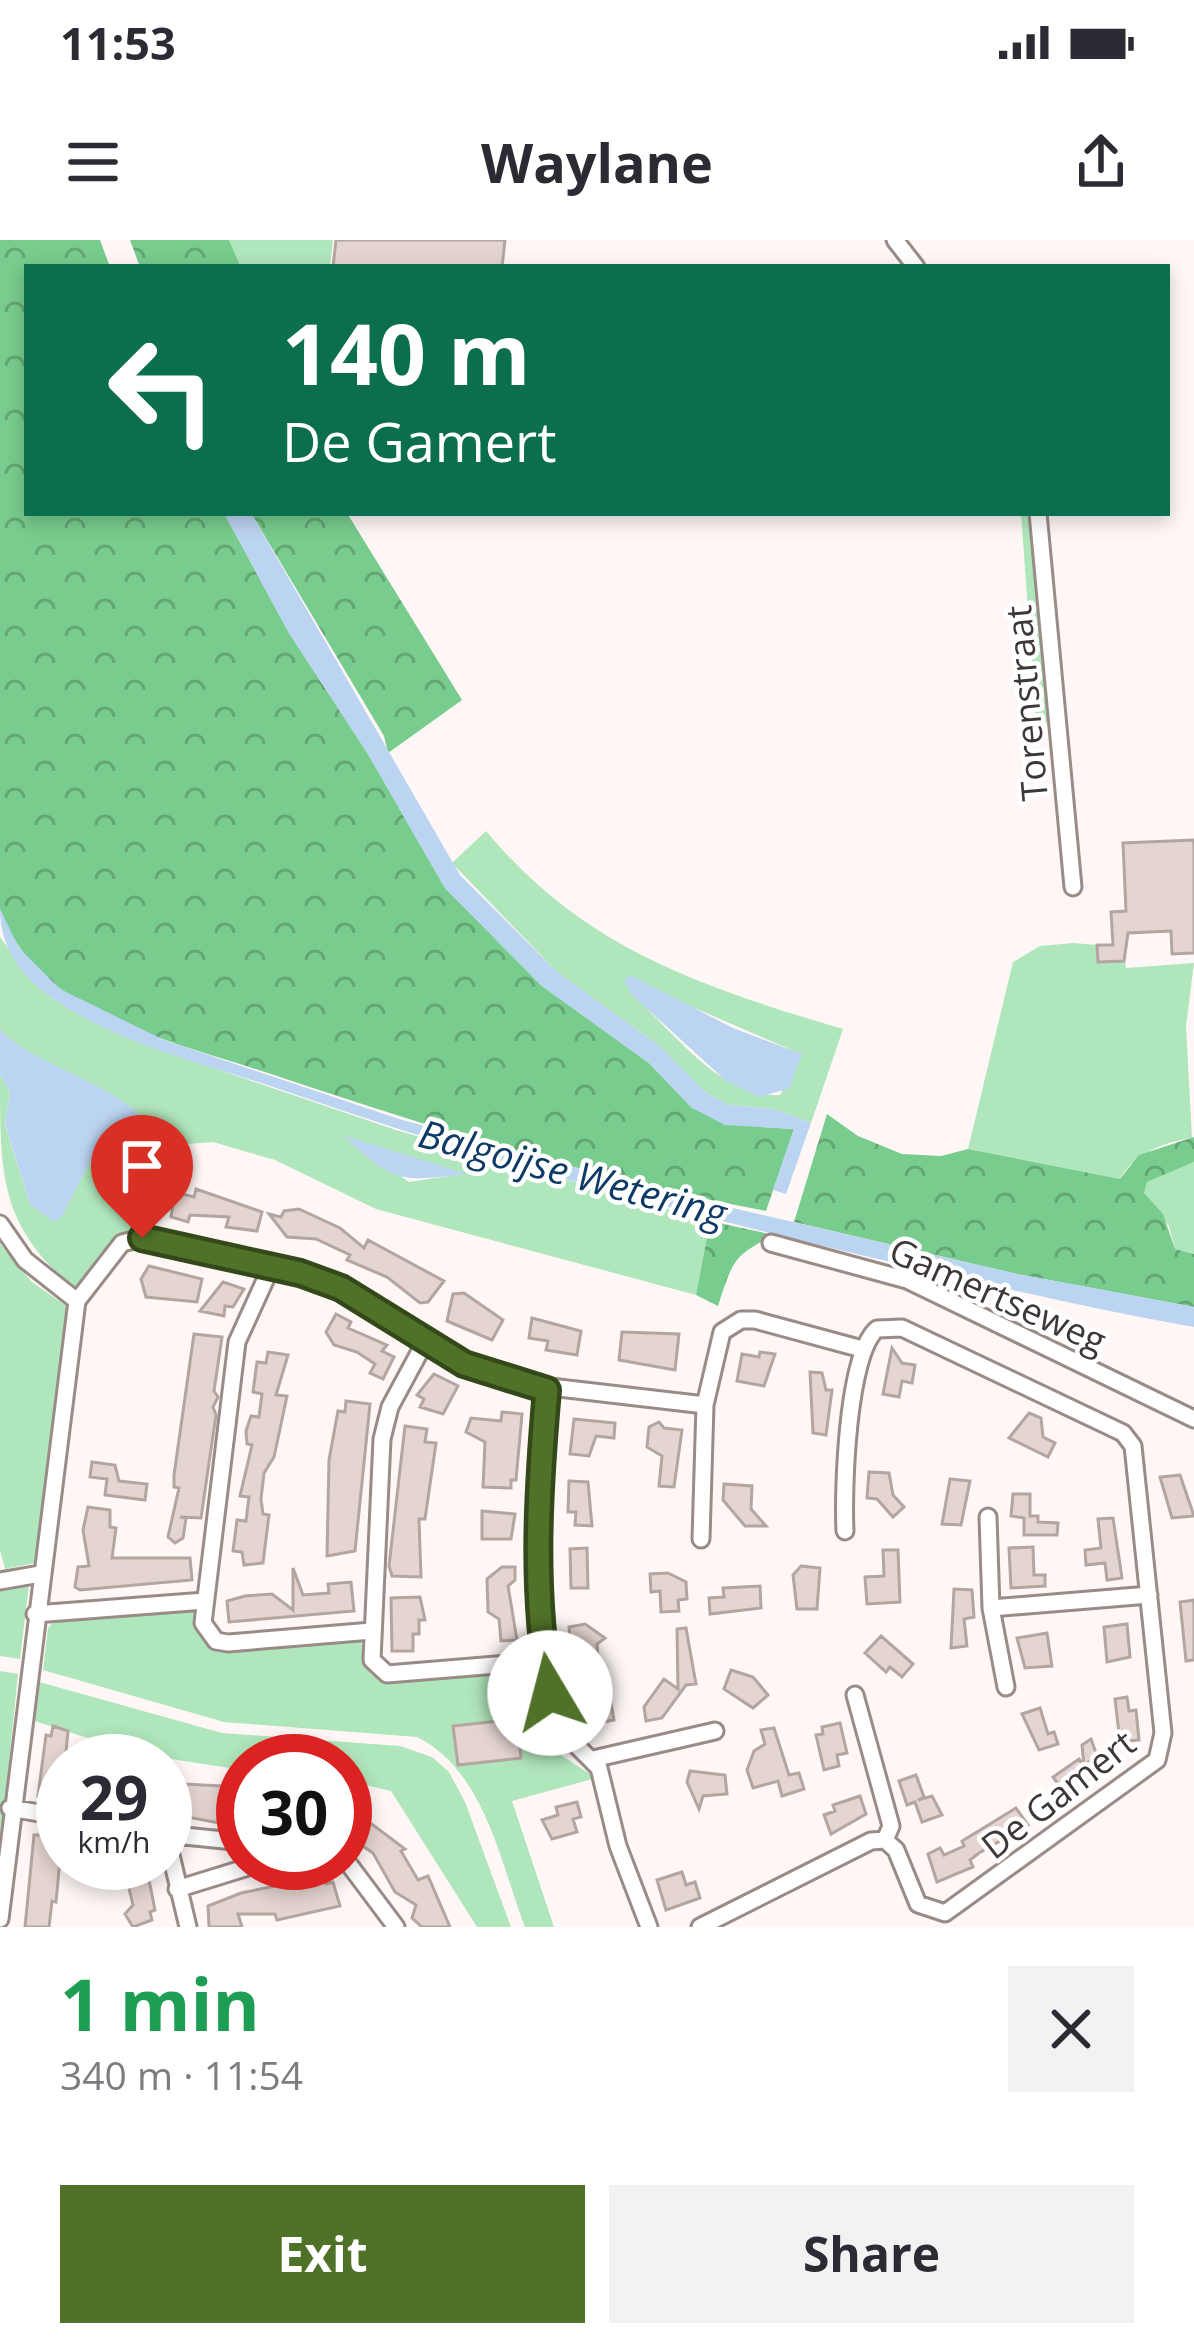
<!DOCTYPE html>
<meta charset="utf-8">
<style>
:root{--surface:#fff;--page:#f2f2f3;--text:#2b2b33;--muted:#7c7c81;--accent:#507128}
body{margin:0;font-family:"Open Sans",sans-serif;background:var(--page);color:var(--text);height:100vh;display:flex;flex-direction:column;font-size:45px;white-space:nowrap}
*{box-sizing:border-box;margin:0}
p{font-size:39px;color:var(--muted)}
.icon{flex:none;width:66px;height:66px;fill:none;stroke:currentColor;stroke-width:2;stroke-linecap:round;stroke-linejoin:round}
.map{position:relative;height:1687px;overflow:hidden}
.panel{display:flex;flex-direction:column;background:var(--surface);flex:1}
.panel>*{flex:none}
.top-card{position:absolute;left:24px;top:24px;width:1146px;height:252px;border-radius:0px;box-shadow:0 6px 18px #0003;background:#0b6e4f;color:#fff;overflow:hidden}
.speed{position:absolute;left:36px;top:1494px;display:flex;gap:24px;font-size:60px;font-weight:700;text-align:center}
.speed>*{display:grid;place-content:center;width:156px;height:156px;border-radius:50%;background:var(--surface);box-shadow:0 6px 18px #0003;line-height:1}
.speed small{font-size:30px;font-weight:400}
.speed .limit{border:18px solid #d22;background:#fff;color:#111}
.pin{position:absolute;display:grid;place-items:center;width:102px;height:102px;color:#fff;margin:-123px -51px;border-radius:50% 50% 50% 0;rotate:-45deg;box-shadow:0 0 12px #0007}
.pin .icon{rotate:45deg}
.me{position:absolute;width:132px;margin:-66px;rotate:352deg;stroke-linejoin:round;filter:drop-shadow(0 0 9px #0008)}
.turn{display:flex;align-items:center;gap:42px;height:252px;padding:0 60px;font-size:54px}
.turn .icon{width:156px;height:156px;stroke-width:2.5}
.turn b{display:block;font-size:84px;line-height:102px}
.round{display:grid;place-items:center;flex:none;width:126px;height:126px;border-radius:0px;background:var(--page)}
.overview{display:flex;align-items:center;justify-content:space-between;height:204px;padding:0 60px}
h1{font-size:72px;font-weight:700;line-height:90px;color:#1e9e55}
.primary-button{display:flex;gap:24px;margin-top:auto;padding:24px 60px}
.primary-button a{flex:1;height:138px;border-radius:0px;background:var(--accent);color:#fff;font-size:48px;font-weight:700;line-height:138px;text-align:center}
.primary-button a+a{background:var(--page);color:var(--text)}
.status{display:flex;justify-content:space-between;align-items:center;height:84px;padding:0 60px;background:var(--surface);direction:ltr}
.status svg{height:33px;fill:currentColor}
header{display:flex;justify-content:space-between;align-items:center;height:156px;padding:0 60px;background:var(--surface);font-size:54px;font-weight:700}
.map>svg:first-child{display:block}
</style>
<div class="status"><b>11:53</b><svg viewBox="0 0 49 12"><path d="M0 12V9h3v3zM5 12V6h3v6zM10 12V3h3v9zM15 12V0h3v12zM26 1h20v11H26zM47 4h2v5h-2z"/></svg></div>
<header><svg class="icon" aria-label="menu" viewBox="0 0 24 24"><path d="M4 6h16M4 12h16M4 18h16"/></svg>Waylane<svg class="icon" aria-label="share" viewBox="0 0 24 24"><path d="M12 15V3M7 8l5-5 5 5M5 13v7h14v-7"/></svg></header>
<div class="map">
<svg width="1194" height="1687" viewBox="0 0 1194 1687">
<defs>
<pattern id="forest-crowns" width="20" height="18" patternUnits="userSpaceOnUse" patternTransform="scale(3)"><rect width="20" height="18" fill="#78cc8d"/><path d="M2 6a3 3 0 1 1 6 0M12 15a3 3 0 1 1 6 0" fill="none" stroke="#64a674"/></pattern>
</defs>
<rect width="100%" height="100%" fill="#fef7f5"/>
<path fill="#b0e6bb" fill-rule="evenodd" d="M 229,0 L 333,0 L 330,27 L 241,27 Z
M 1021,273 L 1037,273 L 1055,481 L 1036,484 Z
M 486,591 C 584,709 702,747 843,789 L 811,883 L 774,869 L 729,865 L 705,852 L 662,808 L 556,731 L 452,623 ZM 631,754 L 683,763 L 801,814 L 780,855 C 720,859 673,790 631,754 Z
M 0,697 L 29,737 L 53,759 L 160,810 L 396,890 L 710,981 L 696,1055 L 376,969 L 275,920 L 213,902 L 174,905 L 170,918 C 128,838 58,846 0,790 ZM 345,897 L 346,897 L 463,934 L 409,942 Z
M 1073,703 L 1123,707 L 1126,728 L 1194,723 L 1186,786 L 1192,898 C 1163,902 1134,914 1120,939 L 968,909 L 1013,722 L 1040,706 Z
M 0,834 L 10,852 L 5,885 L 30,964 L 62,976 L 92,918 L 169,921 L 148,993 L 126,994 L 78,1052 C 0,986 0,940 0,834 Z
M 1194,922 L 1194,1014 L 1175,1009 L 1169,986 L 1144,954 L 1146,942 Z
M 0,1004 L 32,1042 L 69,1068 L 35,1323 L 5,1329 L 0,1310 Z
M 29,1345 L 20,1419 L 0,1416 L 0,1348 Z
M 196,1369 L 206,1400 L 219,1407 L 360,1399 L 371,1434 L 381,1440 L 530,1428 L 550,1508 L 596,1538 L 512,1561 L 554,1687 L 525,1687 C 500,1621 484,1530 417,1497 L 224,1482 L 43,1430 L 48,1388 L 57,1378 Z
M 0,1431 L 18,1434 L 0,1612 Z
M 32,1440 L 222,1493 L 400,1506 L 432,1517 L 449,1532 L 465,1562 L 511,1687 L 477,1687 L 391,1551 L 345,1540 L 345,1521 L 243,1521 L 243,1530 L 138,1514 L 28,1479 Z"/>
<path fill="url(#forest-crowns)" d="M 0,0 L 100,0 L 110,27 L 27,27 L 27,273 L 224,273 L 289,393 L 368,514 L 445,648 L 542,746 L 649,823 L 692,868 L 762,887 L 794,889 L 766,971 C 597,939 434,889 271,834 C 201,811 121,792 59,748 C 32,729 11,700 0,669 Z
M 130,0 L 229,0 L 241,27 L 140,27 Z
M 251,273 L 347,273 L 462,460 L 388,513 L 384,496 Z
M 827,874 L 858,896 L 902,914 L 941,916 L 968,909 L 1120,939 L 1139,915 L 1194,897 L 1194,922 L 1147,942 L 1144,953 L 1163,974 L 1175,1009 L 1194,1014 L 1194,1067 L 1017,1034 L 794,982 Z
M 710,981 L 774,995 C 733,1016 733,1020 718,1066 L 696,1055 Z"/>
<path fill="#bbd4f1" d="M 224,273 L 251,273 L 460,635 L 556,731 L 662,808 L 705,852 L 729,865 L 774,869 L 811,883 L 786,954 L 773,950 L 794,889 L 725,885 L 692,868 L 649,823 L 542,746 L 445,648 L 368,514 L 289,393 Z
M 0,669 L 19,708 L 60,749 L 164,800 L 399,879 L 668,953 L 1017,1034 L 1194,1067 L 1194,1087 C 1083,1068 975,1041 865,1016 C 671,970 477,918 288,852 C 210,825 121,806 52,758 C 20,735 0,707 0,669 Z
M 632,736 L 733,788 L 802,814 L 790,848 L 759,857 L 725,840 L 631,754 L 624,739 Z
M 0,790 C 50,838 147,845 169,921 L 92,918 L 62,976 L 54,982 L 30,964 L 5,884 L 10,852 L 0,834 Z
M 342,895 L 467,934 C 396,942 396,943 342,895 Z"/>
<path fill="#e5d5d0" stroke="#b3a59f" stroke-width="3" d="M 336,0 L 505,0 L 502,27 L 333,27 Z
M 1194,600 L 1194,713 L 1172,714 L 1171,691 L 1128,693 L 1124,721 L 1098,722 L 1097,705 L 1113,705 L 1111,672 L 1126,671 L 1123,603 Z
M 196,949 L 262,972 L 257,991 L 226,987 L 229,977 L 190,975 L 188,982 L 171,977 L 175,952 L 194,957 Z
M 299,969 L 340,988 L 364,1008 L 368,1000 L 444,1041 L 428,1062 L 420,1063 L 387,1037 L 347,1020 L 350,1015 L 316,999 L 287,997 L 269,974 L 281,977 L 284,971 Z
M 149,1026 L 202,1039 L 197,1062 L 146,1057 L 141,1039 Z
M 223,1042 L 244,1049 L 233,1067 L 225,1066 L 224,1076 L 200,1071 Z
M 464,1053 L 503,1080 L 492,1100 L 447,1081 L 453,1054 Z
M 336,1074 L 351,1082 L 348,1088 L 387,1105 L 382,1111 L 394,1117 L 383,1139 L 370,1133 L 375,1124 L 357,1112 L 334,1105 L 326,1092 Z
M 532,1078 L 581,1091 L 577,1115 L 546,1110 L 548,1101 L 529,1098 Z
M 622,1092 L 679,1094 L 675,1130 L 619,1120 Z
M 194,1094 L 222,1097 L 214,1151 L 218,1157 L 213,1167 L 216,1175 L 201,1278 L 180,1277 L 186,1278 L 183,1298 L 175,1303 L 168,1297 L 179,1248 L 174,1247 L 174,1235 Z
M 892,1108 L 902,1123 L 915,1125 L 912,1143 L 902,1141 L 899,1157 L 883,1154 Z
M 268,1112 L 288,1115 L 276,1155 L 287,1156 L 274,1217 L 264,1233 L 261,1259 L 263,1274 L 269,1275 L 263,1323 L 244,1325 L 242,1312 L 233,1311 L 237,1280 L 246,1281 L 249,1257 L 240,1256 L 252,1205 L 247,1204 L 246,1191 L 251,1176 L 259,1177 L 262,1154 L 253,1152 L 257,1122 L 266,1123 Z
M 760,1112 L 775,1114 L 764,1146 L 737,1141 L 742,1114 L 759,1117 Z
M 810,1132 L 822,1133 L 826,1150 L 832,1150 L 826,1195 L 813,1193 Z
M 434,1134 L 458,1146 L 443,1174 L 420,1167 L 424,1159 L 417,1155 Z
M 346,1161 L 370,1164 L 355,1311 L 327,1316 L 329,1220 L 338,1171 L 345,1172 Z
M 502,1172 L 522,1174 L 516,1240 L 511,1240 L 511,1248 L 483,1247 L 485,1202 L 466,1192 L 471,1178 L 501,1181 Z
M 1029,1173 L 1041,1178 L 1043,1197 L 1055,1203 L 1048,1217 L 1009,1198 Z
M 574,1179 L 615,1183 L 614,1198 L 596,1196 L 589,1216 L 570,1214 Z
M 659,1182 L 664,1188 L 682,1190 L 674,1247 L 659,1246 L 662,1216 L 647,1207 L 649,1187 Z
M 405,1186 L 427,1189 L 425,1202 L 436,1203 L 425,1279 L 419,1279 L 421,1337 L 392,1336 L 389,1326 Z
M 92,1222 L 115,1225 L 119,1241 L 147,1244 L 145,1260 L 105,1255 L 107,1239 L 90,1237 Z
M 869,1232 L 889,1233 L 893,1255 L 904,1267 L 893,1277 L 877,1259 L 867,1258 Z
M 1180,1235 L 1194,1276 L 1172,1278 L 1160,1237 Z
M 950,1239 L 970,1241 L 961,1285 L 942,1284 Z
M 569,1241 L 588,1242 L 592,1286 L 575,1285 L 576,1272 L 568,1272 Z
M 724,1244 L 752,1246 L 751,1269 L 766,1286 L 745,1286 L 723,1260 Z
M 1013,1254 L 1030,1254 L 1030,1276 L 1038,1276 L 1038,1282 L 1058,1283 L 1057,1295 L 1024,1295 L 1024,1278 L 1011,1276 Z
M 88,1267 L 110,1270 L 110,1287 L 116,1288 L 112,1318 L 190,1318 L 192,1340 L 80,1350 L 75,1347 L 78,1327 L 89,1326 L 83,1290 Z
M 482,1271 L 515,1274 L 511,1299 L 482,1299 Z
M 1113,1278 L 1122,1338 L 1107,1340 L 1105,1323 L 1086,1325 L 1085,1310 L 1101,1308 L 1098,1279 Z
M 1033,1307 L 1034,1335 L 1045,1335 L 1045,1346 L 1011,1348 L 1009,1308 Z
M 587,1308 L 588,1348 L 571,1348 L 570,1309 Z
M 883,1310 L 898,1310 L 900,1362 L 867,1364 L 865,1337 L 884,1336 Z
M 801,1326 L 820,1328 L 817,1369 L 797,1369 L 793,1335 Z
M 502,1327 L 515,1327 L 515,1340 L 508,1346 L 517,1400 L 501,1401 L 499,1379 L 488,1372 L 487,1339 Z
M 293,1328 L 303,1355 L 329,1353 L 328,1344 L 351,1342 L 354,1371 L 229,1382 L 227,1361 L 245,1356 L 272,1354 L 293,1370 Z
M 668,1333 L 686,1342 L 687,1359 L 678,1360 L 679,1371 L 661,1372 L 660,1351 L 651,1352 L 650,1334 Z
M 760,1346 L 761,1368 L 710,1374 L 709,1358 L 724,1357 L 723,1348 Z
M 954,1349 L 972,1350 L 974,1377 L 964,1379 L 967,1406 L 951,1408 Z
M 420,1357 L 425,1380 L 419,1380 L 419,1394 L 413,1394 L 413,1411 L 392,1411 L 391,1358 Z
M 1194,1360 L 1194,1420 L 1186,1421 L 1180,1362 Z
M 585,1384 L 605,1398 L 597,1404 L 598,1418 L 579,1420 L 579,1407 L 571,1407 L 569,1387 Z
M 1127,1384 L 1130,1417 L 1107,1422 L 1104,1387 Z
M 686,1388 L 696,1444 L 686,1445 L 662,1478 L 646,1481 L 644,1467 L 664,1439 L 678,1449 L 677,1389 Z
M 1047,1393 L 1052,1426 L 1025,1428 L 1017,1398 Z
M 881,1396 L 913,1424 L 902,1437 L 890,1427 L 886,1432 L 865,1413 Z
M 731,1430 L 753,1437 L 768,1455 L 753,1468 L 724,1449 Z
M 609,1452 L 614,1480 L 585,1485 L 581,1456 Z
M 1127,1457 L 1129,1471 L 1136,1470 L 1139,1500 L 1120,1502 L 1115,1459 Z
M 1040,1468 L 1048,1494 L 1054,1492 L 1058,1504 L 1039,1510 L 1022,1474 Z
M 517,1479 L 521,1518 L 458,1525 L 453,1486 Z
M 840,1483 L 847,1513 L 837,1515 L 839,1526 L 824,1530 L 816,1495 L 823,1494 L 822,1487 Z
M 53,1486 L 68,1491 L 62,1555 L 57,1558 L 38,1556 L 46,1495 L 51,1496 Z
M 774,1488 L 789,1535 L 799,1533 L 804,1549 L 782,1556 L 778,1541 L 753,1548 L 747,1530 L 754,1511 L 765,1504 L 761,1490 Z
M 1091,1499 L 1097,1516 L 1084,1525 L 1090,1539 L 1067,1556 L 1053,1537 L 1079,1519 L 1084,1525 L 1082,1505 Z
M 690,1531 L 725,1535 L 727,1554 L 703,1556 L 699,1569 L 687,1542 Z
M 916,1535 L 924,1557 L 918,1560 L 932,1556 L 942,1575 L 922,1582 L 915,1562 L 907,1565 L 899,1541 Z
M 165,1543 L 240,1547 L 239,1563 L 233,1562 L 232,1580 L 219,1583 L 177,1575 L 178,1565 L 165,1562 Z
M 860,1556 L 866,1574 L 831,1594 L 824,1575 L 835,1571 L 833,1565 Z
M 577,1562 L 581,1577 L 573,1579 L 577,1592 L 552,1599 L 542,1580 L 558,1575 L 556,1567 Z
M 345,1564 L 405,1609 L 401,1611 L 418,1640 L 428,1636 L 450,1687 L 422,1687 L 412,1678 L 416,1665 L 395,1652 L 373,1613 L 345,1594 Z
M 1016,1568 L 1028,1585 L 979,1613 L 970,1620 L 973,1627 L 937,1642 L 928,1614 L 940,1608 L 944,1615 L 964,1606 L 962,1601 Z
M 41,1588 L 54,1589 L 61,1609 L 56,1662 L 52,1661 L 49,1687 L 25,1687 L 34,1595 L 40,1595 Z
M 123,1623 L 146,1625 L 155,1670 L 150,1672 L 152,1680 L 133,1687 L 125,1674 L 133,1665 Z
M 682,1632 L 686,1645 L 695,1642 L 700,1658 L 666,1670 L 657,1640 Z
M 324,1636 L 326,1644 L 333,1642 L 340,1666 L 277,1680 L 275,1674 L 238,1674 L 242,1687 L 209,1687 L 208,1666 L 241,1653 Z"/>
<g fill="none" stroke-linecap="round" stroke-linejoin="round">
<g stroke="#998b86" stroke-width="21">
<path id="street" d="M 895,0 L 916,27
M 1038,273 L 1073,647
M 0,984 L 25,1020 L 77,1061
M 771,1003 L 907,1040 L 1194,1179
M 272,1025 L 237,1102 L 203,1383 L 216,1401 L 228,1403 L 372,1391
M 425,1102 L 390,1167 L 382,1199 L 372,1420 L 387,1434 L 545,1421
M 547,1150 L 538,1248 L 538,1353 L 556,1485 L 599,1528 L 618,1606 L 649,1687
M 988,1277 L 991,1368 L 1006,1447
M 845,1291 C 843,1250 847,1114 877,1089 L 902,1088 L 1123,1193 L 1133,1206 L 1163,1493 L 1157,1520 L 945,1673 L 918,1664 L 896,1610 L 885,1600
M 701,1299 L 705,1165 L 722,1092 L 741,1080 L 755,1080 L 862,1109
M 0,1341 L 40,1334
M 991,1368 L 1149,1355
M 35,1374 L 205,1361
M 855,1455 L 891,1586 L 885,1600
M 593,1519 L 715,1491
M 10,1568 L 63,1577
M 165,1594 L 243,1602
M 166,1594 L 188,1687
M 345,1619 L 396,1687
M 177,1649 L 261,1623
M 0,1679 L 77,1061 L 122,1003 L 142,998 L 272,1025 L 341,1049 L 464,1124 L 516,1143 L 705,1165
M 700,1687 L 871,1601 L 885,1600"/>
</g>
<use href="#street" stroke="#fff" stroke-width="15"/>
</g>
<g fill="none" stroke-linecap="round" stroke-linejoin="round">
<g stroke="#34491a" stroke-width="30">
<path id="route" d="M 142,998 L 300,1033 L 341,1048 L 464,1124 L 547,1150 C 538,1252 532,1352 550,1453"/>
</g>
<use href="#route" stroke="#507128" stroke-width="21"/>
</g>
<g text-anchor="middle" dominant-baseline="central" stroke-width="9" stroke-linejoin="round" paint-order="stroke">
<g font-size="36" fill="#3d3735" stroke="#fff">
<text transform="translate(1026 463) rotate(-95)">Torenstraat</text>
<text transform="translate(998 1055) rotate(24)">Gamertseweg</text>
<text transform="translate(1058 1554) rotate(-38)">De Gamert</text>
</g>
<g font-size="39" font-style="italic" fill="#0e3a67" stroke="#fff">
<text transform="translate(573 932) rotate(15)">Balgoijse Wetering</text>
</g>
</g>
</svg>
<div class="speed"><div>29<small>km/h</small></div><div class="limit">30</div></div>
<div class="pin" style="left:142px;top:998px;background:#d93025"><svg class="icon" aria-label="arrive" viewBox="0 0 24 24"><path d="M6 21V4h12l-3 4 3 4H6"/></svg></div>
<svg class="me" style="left:550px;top:1453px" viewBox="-20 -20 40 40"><circle r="19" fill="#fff"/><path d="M0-13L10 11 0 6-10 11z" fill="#507128"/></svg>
<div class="top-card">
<div class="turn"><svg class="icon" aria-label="left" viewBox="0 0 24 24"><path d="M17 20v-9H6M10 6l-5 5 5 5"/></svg><div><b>140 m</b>De Gamert</div></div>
</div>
</div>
<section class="panel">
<div class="overview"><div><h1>1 min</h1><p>340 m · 11:54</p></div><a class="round"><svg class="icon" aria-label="close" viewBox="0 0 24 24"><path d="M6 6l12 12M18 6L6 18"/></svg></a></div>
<div class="primary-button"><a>Exit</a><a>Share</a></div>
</section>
